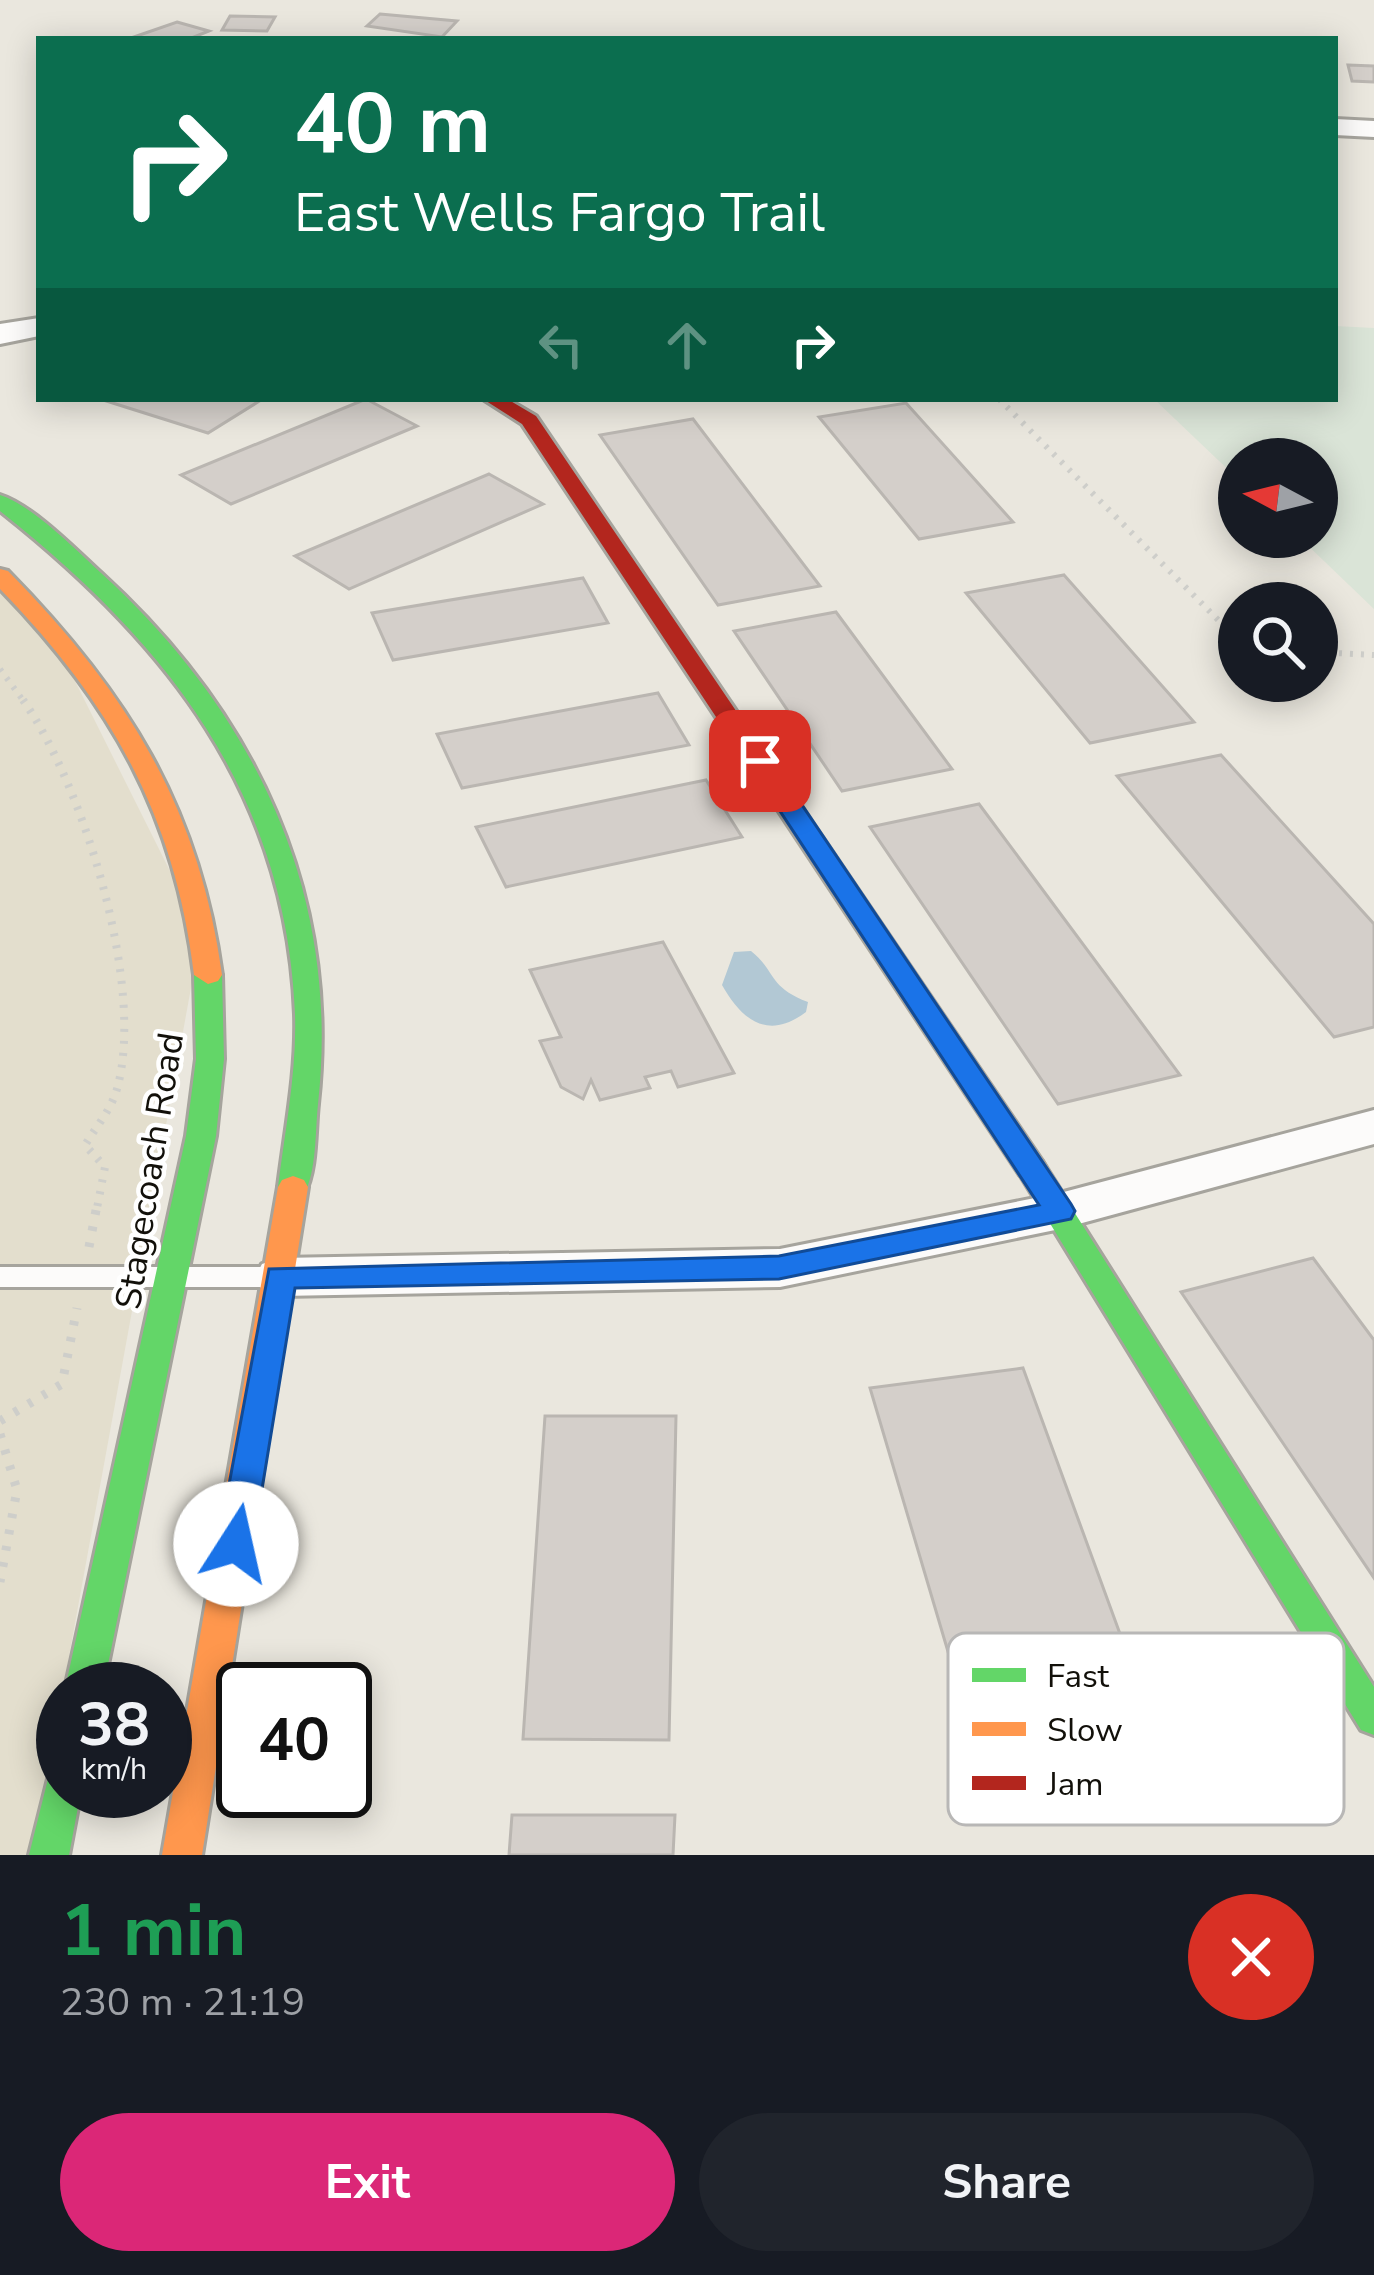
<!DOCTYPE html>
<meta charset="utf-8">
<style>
:root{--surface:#171b24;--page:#20242c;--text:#f1f3f6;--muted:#9ea1a6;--accent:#db2777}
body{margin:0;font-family:"Nunito Sans",sans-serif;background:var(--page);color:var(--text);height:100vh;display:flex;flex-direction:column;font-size:45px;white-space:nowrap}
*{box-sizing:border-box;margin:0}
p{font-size:39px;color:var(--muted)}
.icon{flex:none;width:66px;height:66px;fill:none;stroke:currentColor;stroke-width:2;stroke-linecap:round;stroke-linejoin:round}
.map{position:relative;height:1855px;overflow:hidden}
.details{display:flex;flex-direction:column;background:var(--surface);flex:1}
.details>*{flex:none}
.guide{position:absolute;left:36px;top:36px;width:1302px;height:366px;border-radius:0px;box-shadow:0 6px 30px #0003;background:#0b6e4f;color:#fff;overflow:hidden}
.needle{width:78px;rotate:277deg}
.tools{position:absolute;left:1218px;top:438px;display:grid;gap:24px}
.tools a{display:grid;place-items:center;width:120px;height:120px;border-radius:50%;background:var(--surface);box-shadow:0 6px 30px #0003;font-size:60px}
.speed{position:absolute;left:36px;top:1662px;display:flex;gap:24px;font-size:60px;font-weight:700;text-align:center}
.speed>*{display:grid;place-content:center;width:156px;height:156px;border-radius:50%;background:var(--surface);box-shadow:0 6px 30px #0003;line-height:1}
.speed small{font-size:30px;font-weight:400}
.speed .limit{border:6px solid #111;border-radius:18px;background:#fff;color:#111}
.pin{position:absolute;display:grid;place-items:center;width:102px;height:102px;color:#fff;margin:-51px;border-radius:24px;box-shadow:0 6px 18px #0006}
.me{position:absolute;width:132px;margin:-66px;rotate:10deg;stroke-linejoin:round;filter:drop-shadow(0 0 9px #0008)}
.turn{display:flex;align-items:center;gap:42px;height:252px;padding:0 60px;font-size:54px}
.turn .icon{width:156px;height:156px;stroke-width:2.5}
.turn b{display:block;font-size:84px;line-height:102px}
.lanes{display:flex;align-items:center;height:114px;padding:0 60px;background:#0003;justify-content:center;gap:60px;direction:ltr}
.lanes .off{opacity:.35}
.round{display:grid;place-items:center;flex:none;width:126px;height:126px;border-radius:63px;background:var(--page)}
.head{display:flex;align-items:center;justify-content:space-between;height:204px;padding:0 60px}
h1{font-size:72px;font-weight:700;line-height:90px;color:#1e9e55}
.cta{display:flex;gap:24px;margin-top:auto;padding:24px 60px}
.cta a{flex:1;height:138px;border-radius:72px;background:var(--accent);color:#fff;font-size:48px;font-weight:700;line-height:138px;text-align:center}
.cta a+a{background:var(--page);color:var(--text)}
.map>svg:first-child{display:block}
</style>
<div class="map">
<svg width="1374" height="1855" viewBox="0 0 1374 1855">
<rect width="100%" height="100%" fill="#eae7de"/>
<path fill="#e3decd" d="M 0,576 L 41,613 L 201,933 L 63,1689 L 63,1787 L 49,1855 L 0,1855 Z"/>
<path fill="#dae4d7" d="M 1335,326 L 1374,328 L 1374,609 L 1299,537 L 1317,537 L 1317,459 L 1239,459 L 1239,480 L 1154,399 L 1335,399 Z"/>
<path fill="#b2c8d4" d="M 751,951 C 777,972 767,986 808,1002 L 806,1012 C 769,1040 743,1022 722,985 L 734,952 Z"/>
<path fill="#d4cfca" stroke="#bab6b1" stroke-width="3" d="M 380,14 L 457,21 L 442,37 L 367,26 Z
M 230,16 L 275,17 L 267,31 L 222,30 Z
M 177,22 L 209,31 L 189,39 L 131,38 Z
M 1348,65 L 1374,66 L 1374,82 L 1352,81 Z
M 100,399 L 259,399 L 261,400 L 208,433 Z
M 366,399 L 417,426 L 231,504 L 181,475 Z
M 906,403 L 1013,522 L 919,539 L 819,417 Z
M 693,419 L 820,586 L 718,605 L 600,435 Z
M 489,474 L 543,504 L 349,589 L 295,556 Z
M 1064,575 L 1194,722 L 1090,743 L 966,593 Z
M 583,578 L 608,623 L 393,660 L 372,613 Z
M 836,612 L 952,769 L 842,791 L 734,631 Z
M 658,693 L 689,745 L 462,788 L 437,734 Z
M 1221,755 L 1374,924 L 1374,1027 L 1334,1037 L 1117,776 Z
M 706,780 L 742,837 L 506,887 L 476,827 Z
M 979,804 L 1180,1075 L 1058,1104 L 870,827 Z
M 663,942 L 734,1073 L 678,1087 L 671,1071 L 645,1077 L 650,1088 L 600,1100 L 591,1080 L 583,1099 L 561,1087 L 540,1041 L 561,1037 L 530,970 Z
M 1313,1258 L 1374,1340 L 1374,1578 L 1181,1292 Z
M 1023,1368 L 1154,1727 L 978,1753 L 870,1388 Z
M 545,1416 L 676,1416 L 669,1740 L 523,1739 Z
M 512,1815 L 675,1815 L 673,1855 L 509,1855 Z"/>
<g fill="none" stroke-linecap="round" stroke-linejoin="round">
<g stroke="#a6a49d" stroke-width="6">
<path id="lane" d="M 0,1267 L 274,1267 L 284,1270 L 288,1277 L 284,1284 L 274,1287 L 0,1287 Z"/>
</g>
<g stroke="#a6a49d" stroke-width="6">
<path id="street" d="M 1335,119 L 1374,121 L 1374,137 L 1335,135 Z
M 39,318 L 39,336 L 0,344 L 0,324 Z
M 1374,1110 L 1374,1144 L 1060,1229 L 780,1287 L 281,1296 L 262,1290 L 255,1277 L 262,1264 L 281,1258 L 780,1249 L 1060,1193 Z"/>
</g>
<g stroke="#a6a49d" stroke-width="6">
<path id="fast" d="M 0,495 C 32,505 76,550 101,573 C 256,714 341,894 318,1104 C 315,1131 317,1171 304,1194 L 282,1194 L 278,1187 C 285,1130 297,1071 295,1014 C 286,793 167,643 0,511 Z
M 208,966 L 222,975 L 224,1059 L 216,1136 L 103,1689 L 65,1689 L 186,1136 L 196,1059 L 194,975 Z
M 1031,1158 L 1042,1161 L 1374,1687 L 1374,1735 L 1361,1730 L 1016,1168 L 1020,1161 Z
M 63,1770 L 63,1791 L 81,1791 L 69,1855 L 29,1855 L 49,1775 Z"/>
</g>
<g stroke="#a6a49d" stroke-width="6">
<path id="slow" d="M 0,569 L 8,571 C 126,691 199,806 222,975 L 218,981 L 208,984 L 194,975 C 175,816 111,703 0,589 Z
M 737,723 L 746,725 L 1042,1161 L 1046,1168 L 1042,1175 L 1020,1175 L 725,730 Z
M 293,1176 L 304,1180 L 308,1187 L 202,1855 L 162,1855 L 278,1187 L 282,1180 Z"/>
</g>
<g stroke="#a6a49d" stroke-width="6">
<path id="jam" d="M 483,399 L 507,399 L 536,416 L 749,730 L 746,735 L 728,735 L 522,424 Z"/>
</g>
<path stroke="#cececa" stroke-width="6" stroke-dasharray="3 8" stroke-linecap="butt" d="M 999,399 L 1239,641
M 1317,652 L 1374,655
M 0,669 L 25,703"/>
<path stroke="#cececa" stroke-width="8" stroke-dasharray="3 9" stroke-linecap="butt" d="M 23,700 C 83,785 146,986 117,1089 C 111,1110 96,1127 85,1145 L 105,1167 L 97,1208"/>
<path stroke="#cececa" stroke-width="9" stroke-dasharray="4.5 12" stroke-linecap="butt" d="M 89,1247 L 97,1205
M 0,1421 L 62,1384 L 77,1308
M 0,1434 L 17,1490 L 0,1582"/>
<use href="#lane" fill="#fcfbfa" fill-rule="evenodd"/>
<use href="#street" fill="#fcfbfa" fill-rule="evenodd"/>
<use href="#fast" fill="#63d668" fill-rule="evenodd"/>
<use href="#slow" fill="#ff974d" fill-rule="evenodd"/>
<use href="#jam" fill="#b3261e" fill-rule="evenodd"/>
</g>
<path fill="#1a73e8" stroke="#114b97" stroke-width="3" d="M 760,754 L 769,756 L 1071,1204 L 1075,1211 L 1071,1219 L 779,1279 L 295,1288 L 253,1544 L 248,1554 L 223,1554 L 218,1544 L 269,1269 L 779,1256 L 1039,1205 L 747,761 Z"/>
<g text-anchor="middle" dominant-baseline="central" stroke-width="9" stroke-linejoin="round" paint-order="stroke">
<g font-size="36" fill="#12100a" stroke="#fff">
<text transform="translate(150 1171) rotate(-81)">Stagecoach Road</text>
</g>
</g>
<rect x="948" y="1633" width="396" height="192" rx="18" fill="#fff" stroke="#b8b7b6" stroke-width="3"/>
<rect x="972" y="1668" width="54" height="14" fill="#63d668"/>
<rect x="972" y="1722" width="54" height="14" fill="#ff974d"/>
<rect x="972" y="1776" width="54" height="14" fill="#b3261e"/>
<g font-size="33" fill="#12100a">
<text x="1047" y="1687">Fast</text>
<text x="1047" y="1741">Slow</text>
<text x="1047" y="1795">Jam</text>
</g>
</svg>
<div class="tools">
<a><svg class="needle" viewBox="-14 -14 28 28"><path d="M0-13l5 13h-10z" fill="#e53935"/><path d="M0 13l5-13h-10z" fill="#9ea1a6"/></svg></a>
<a><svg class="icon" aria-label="search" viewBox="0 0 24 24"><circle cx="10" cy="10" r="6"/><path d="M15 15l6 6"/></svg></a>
</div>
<div class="speed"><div>38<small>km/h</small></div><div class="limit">40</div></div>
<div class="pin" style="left:760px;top:761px;background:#d93025"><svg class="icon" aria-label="arrive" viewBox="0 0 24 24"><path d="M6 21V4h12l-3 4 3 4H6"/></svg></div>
<svg class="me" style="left:236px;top:1544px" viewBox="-20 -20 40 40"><circle r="19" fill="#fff"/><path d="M0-13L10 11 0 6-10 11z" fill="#1a73e8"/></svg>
<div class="guide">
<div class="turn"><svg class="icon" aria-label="right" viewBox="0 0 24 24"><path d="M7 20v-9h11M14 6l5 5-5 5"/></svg><div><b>40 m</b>East Wells Fargo Trail</div></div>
<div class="lanes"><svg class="icon off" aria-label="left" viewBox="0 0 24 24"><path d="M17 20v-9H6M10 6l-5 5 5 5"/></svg><svg class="icon off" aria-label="ahead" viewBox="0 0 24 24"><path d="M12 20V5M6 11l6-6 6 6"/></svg><svg class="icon" aria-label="right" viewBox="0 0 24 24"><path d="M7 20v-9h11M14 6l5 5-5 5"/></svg></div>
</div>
</div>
<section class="details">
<div class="head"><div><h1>1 min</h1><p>230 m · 21:19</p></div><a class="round" style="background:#d93025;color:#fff"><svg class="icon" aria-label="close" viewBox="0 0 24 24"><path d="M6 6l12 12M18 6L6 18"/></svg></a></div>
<div class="cta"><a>Exit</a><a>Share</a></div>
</section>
